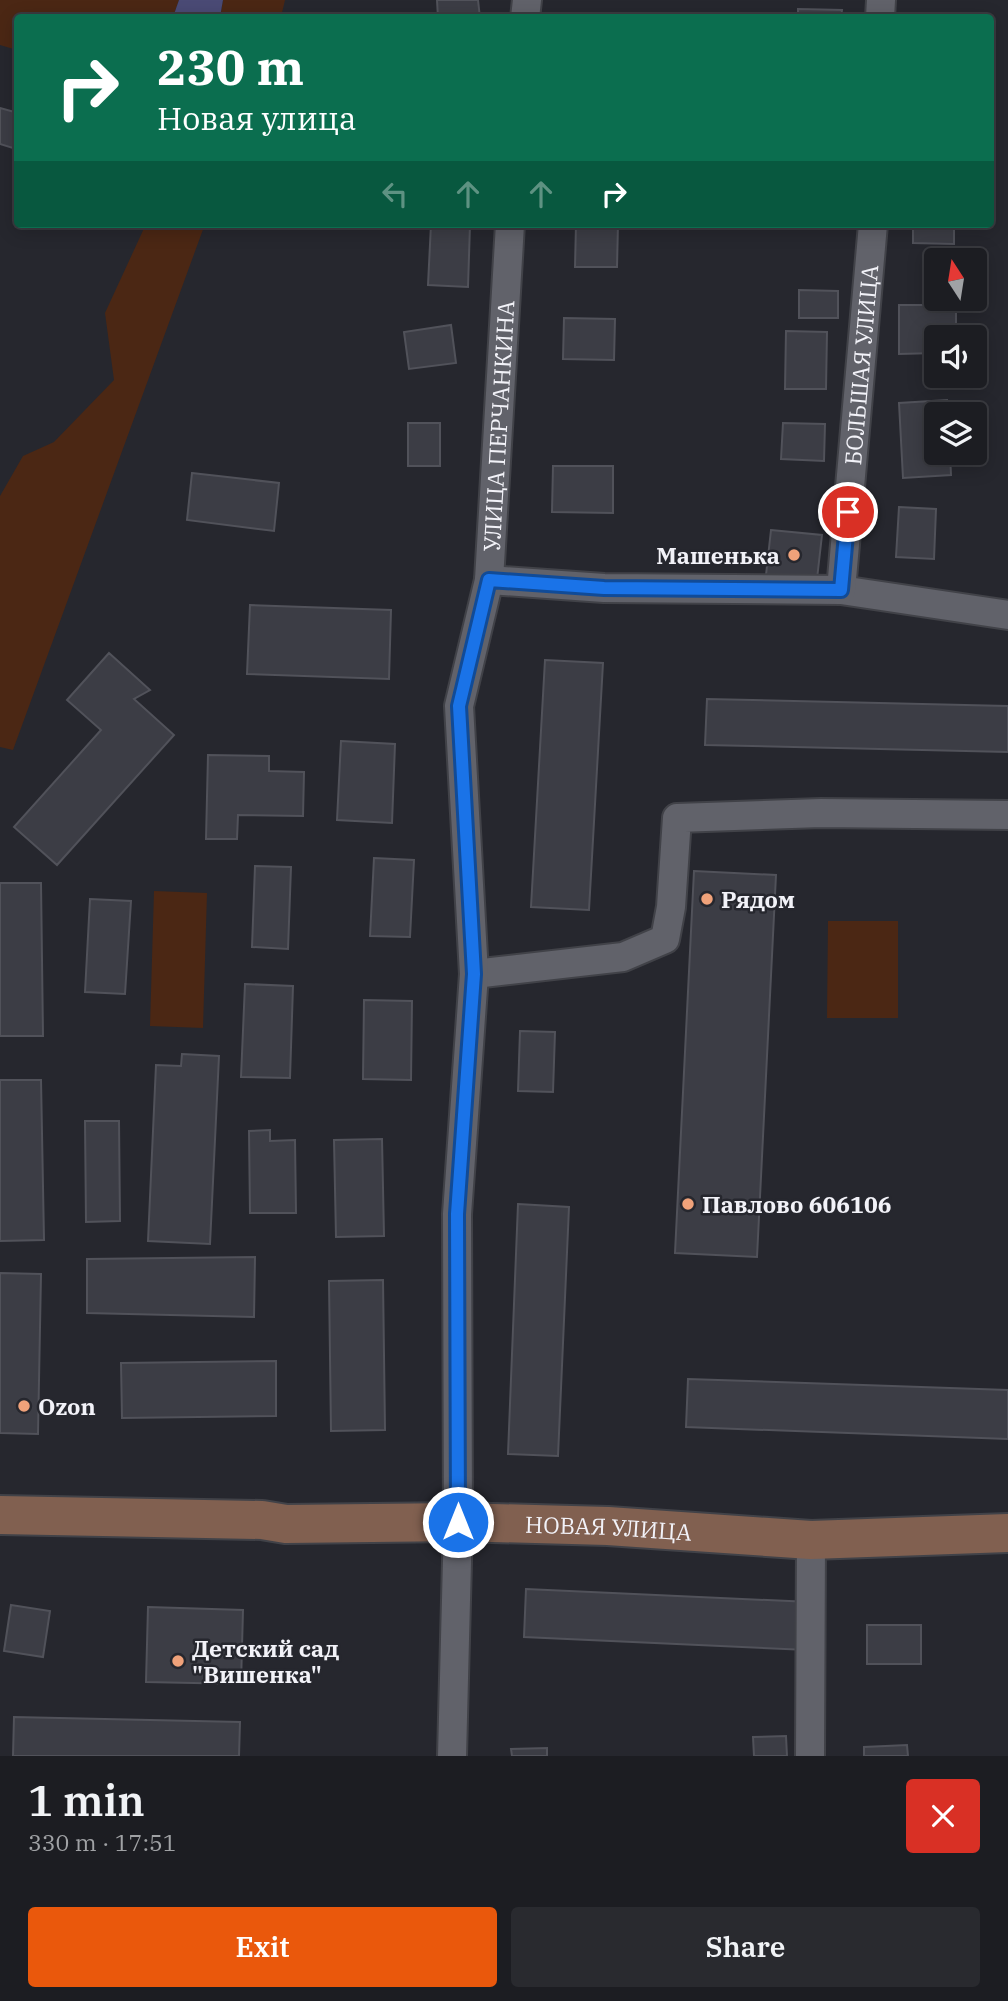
<!DOCTYPE html>
<meta charset="utf-8">
<style>
:root{--surface:#1c1d22;--page:#292a2f;--text:#f1f3f6;--muted:#a0a2a5;--line:#3a3b40;--accent:#ea580c}
body{margin:0;font-family:"IBM Plex Serif",serif;background:var(--page);color:var(--text);height:100vh;display:flex;flex-direction:column;font-size:26px;white-space:nowrap}
*{box-sizing:border-box;margin:0}
p{font-size:23px;color:var(--muted)}
.icon{flex:none;width:38px;height:38px;fill:none;stroke:currentColor;stroke-width:2;stroke-linecap:round;stroke-linejoin:round}
.map{position:relative;height:1756px;overflow:hidden}
.side{display:flex;flex-direction:column;background:var(--surface);flex:1}
.side>*{flex:none}
.top-card{position:absolute;left:14px;top:14px;width:980px;height:214px;border-radius:7px;box-shadow:0 4px 18px #0003,0 0 0 2px var(--line);background:#0b6e4f;color:#fff;overflow:hidden}
.needle{width:46px;rotate:348deg}
.tools{position:absolute;left:924px;top:248px;display:grid;gap:14px}
.tools a{display:grid;place-items:center;width:63px;height:63px;border-radius:7px;background:var(--surface);box-shadow:0 4px 18px #0003,0 0 0 2px var(--line);font-size:35px}
.pin{position:absolute;display:grid;place-items:center;width:60px;height:60px;color:#fff;margin:-30px;border:4px solid #fff;border-radius:50%;box-shadow:0 2px 7px #0007}
.me{position:absolute;width:77px;margin:-38px;rotate:0deg;stroke-linejoin:round;filter:drop-shadow(0 0 5px #0008)}
.turn{display:flex;align-items:center;gap:24px;height:147px;padding:0 28px;font-size:32px}
.turn .icon{width:91px;height:91px;stroke-width:2.5}
.turn b{display:block;font-size:49px;line-height:60px}
.lanes{display:flex;align-items:center;height:66px;padding:0 28px;background:#0003;justify-content:center;gap:35px;direction:ltr}
.lanes .off{opacity:.35}
.round{display:grid;place-items:center;flex:none;width:74px;height:74px;border-radius:7px;background:var(--page)}
.overview{display:flex;align-items:center;justify-content:space-between;height:119px;padding:0 28px}
h1{font-size:42px;font-weight:600;line-height:52px}
.primary-button{display:flex;gap:14px;margin-top:auto;padding:14px 28px}
.primary-button a{flex:1;height:80px;border-radius:7px;background:var(--accent);color:#fff;font-size:28px;font-weight:600;line-height:80px;text-align:center}
.primary-button a+a{background:var(--page);color:var(--text)}
.map>svg:first-child{display:block}
</style>
<div class="map">
<svg width="1008" height="1756" viewBox="0 0 1008 1756">
<rect width="100%" height="100%" fill="#26272e"/>
<path fill="#4b2714" d="M 0,0 L 179,0 L 173,17 L 18,18 L 17,50 L 0,45 Z
M 223,0 L 285,0 L 281,17 L 220,18 Z
M 146,224 L 205,224 L 13,750 L 0,747 L 0,496 L 23,456 L 54,442 L 114,380 L 105,313 Z
M 154,891 L 207,893 L 203,1028 L 150,1026 Z
M 828,921 L 898,921 L 898,1018 L 827,1018 Z"/>
<path fill="#4a4a75" d="M 179,0 L 223,0 L 220,17 L 173,17 Z"/>
<path fill="#3c3d45" stroke="#51525a" stroke-width="2" d="M 437,0 L 478,0 L 480,18 L 438,18 Z
M 798,9 L 842,10 L 841,18 L 798,18 Z
M 0,108 L 18,113 L 16,149 L 0,144 Z
M 431,224 L 470,225 L 468,287 L 428,285 Z
M 576,224 L 618,224 L 617,267 L 575,267 Z
M 913,224 L 954,224 L 954,244 L 913,243 Z
M 799,290 L 838,291 L 838,318 L 799,318 Z
M 899,305 L 956,305 L 956,338 L 936,338 L 936,353 L 899,354 Z
M 564,318 L 615,319 L 614,360 L 563,359 Z
M 451,325 L 456,363 L 409,369 L 404,332 Z
M 786,331 L 827,332 L 826,389 L 785,389 Z
M 947,400 L 948,415 L 936,415 L 936,453 L 950,453 L 951,475 L 903,478 L 899,403 Z
M 408,423 L 440,423 L 440,466 L 408,466 Z
M 783,423 L 825,424 L 824,461 L 781,459 Z
M 553,466 L 613,466 L 613,513 L 552,512 Z
M 192,473 L 279,483 L 274,531 L 187,520 Z
M 899,507 L 936,509 L 934,559 L 896,557 Z
M 771,530 L 822,535 L 817,579 L 766,575 Z
M 250,605 L 391,610 L 389,679 L 247,674 Z
M 109,653 L 150,690 L 134,699 L 174,735 L 57,865 L 14,827 L 101,730 L 67,700 Z
M 545,660 L 603,663 L 589,910 L 531,907 Z
M 707,699 L 1008,706 L 1008,752 L 705,745 Z
M 341,741 L 395,744 L 392,823 L 337,820 Z
M 208,755 L 269,756 L 269,771 L 304,772 L 303,816 L 238,815 L 237,839 L 206,839 Z
M 374,858 L 414,860 L 410,937 L 370,936 Z
M 255,866 L 291,867 L 288,949 L 252,947 Z
M 694,871 L 776,875 L 757,1257 L 675,1253 Z
M 0,883 L 41,883 L 43,1036 L 0,1036 Z
M 90,899 L 131,901 L 125,994 L 85,992 Z
M 245,984 L 293,986 L 290,1078 L 241,1077 Z
M 364,1000 L 412,1001 L 411,1080 L 363,1079 Z
M 520,1031 L 555,1032 L 553,1092 L 518,1091 Z
M 182,1054 L 219,1056 L 210,1244 L 148,1241 L 156,1065 L 181,1066 Z
M 0,1080 L 41,1080 L 44,1240 L 0,1241 Z
M 85,1121 L 119,1121 L 120,1221 L 86,1222 Z
M 270,1130 L 270,1141 L 295,1140 L 296,1213 L 250,1213 L 249,1131 Z
M 382,1139 L 384,1236 L 336,1237 L 334,1140 Z
M 518,1204 L 569,1207 L 558,1456 L 508,1454 Z
M 255,1257 L 254,1317 L 87,1313 L 87,1259 Z
M 0,1273 L 41,1274 L 38,1434 L 0,1433 Z
M 383,1280 L 385,1430 L 331,1431 L 329,1281 Z
M 276,1361 L 276,1416 L 122,1418 L 121,1363 Z
M 688,1379 L 1008,1390 L 1008,1439 L 686,1427 Z
M 526,1589 L 810,1602 L 807,1650 L 524,1637 Z
M 11,1605 L 50,1611 L 43,1657 L 4,1651 Z
M 148,1607 L 243,1610 L 241,1684 L 146,1682 Z
M 867,1625 L 921,1625 L 921,1664 L 867,1664 Z
M 14,1717 L 240,1722 L 239,1756 L 13,1756 Z
M 786,1736 L 787,1756 L 754,1756 L 753,1737 Z
M 907,1745 L 908,1756 L 864,1756 L 864,1747 Z
M 547,1748 L 547,1756 L 512,1756 L 511,1749 Z"/>
<g fill="none" stroke-linecap="round" stroke-linejoin="round">
<g stroke="#414248" stroke-width="32">
<g id="street">
<path d="M 525,18 L 527,0"/>
<path d="M 880,18 L 881,0"/>
<path d="M 489,580 L 604,588 L 841,590 L 1008,615"/>
<path id="s1" d="M 841,590 L 873,224"/>
<path d="M 474,974 L 623,957 L 665,939 L 671,907 L 677,818 L 821,813 L 1008,815"/>
<path id="s2" d="M 452,1756 L 458,1522 L 457,1214 L 474,974 L 459,706 L 489,580 L 510,224"/>
<path d="M 810,1756 L 811,1540"/>
</g>
</g>
<g stroke="#414248" stroke-width="42">
<g id="secondary">
<path id="s3" d="M 0,1515 L 262,1520 L 286,1524 L 458,1522 L 608,1526 L 811,1540 L 1008,1533"/>
</g>
</g>
<use href="#street" stroke="#61626a" stroke-width="28"/>
<use href="#secondary" stroke="#816050" stroke-width="38"/>
</g>
<g fill="none" stroke-linecap="round" stroke-linejoin="round">
<g stroke="#114b97" stroke-width="18">
<path id="route" d="M 458,1522 L 457,1214 L 474,974 L 459,706 L 489,580 L 604,588 L 841,590 L 848,512"/>
</g>
<use href="#route" stroke="#1a73e8" stroke-width="12"/>
</g>
<g fill="#f0a27a" stroke="#26272e" stroke-width="2.5">
<circle cx="794" cy="555" r="7"/>
<circle cx="707" cy="899" r="7"/>
<circle cx="688" cy="1204" r="7"/>
<circle cx="24" cy="1406" r="7"/>
<circle cx="178" cy="1661" r="7"/>
</g>
<g text-anchor="middle" dominant-baseline="central" stroke-width="5" stroke-linejoin="round" paint-order="stroke">
<g font-size="23" fill="#f2f2f8" stroke="#26272e">
<text stroke="none"><textPath href="#s1" startOffset="226">БОЛЬШАЯ УЛИЦА</textPath></text>
<text stroke="none"><textPath href="#s2" startOffset="1335">УЛИЦА ПЕРЧАНКИНА</textPath></text>
<text stroke="none"><textPath href="#s3" startOffset="609">НОВАЯ УЛИЦА</textPath></text>
</g>
<g font-size="23" font-weight="bold" fill="#f2f2f8" stroke="#26272e" text-anchor="start">
<text x="780" y="555" text-anchor="end">Машенька</text>
<text x="721" y="899">Рядом</text>
<text x="702" y="1204">Павлово 606106</text>
<text x="38" y="1406">Ozon</text>
<text x="192" y="1648">Детский сад<tspan x="192" dy="26">"Вишенка"</tspan></text>
</g>
</g>
</svg>
<div class="tools">
<a><svg class="needle" viewBox="-14 -14 28 28"><path d="M0-13l5 13h-10z" fill="#e53935"/><path d="M0 13l5-13h-10z" fill="#a0a2a5"/></svg></a>
<a><svg class="icon" aria-label="sound" viewBox="0 0 24 24"><path d="M4 9h4l5-4v14l-5-4H4zM17 9q2 3 0 6"/></svg></a>
<a><svg class="icon" aria-label="layers" viewBox="0 0 24 24"><path d="M12 4l9 5-9 5-9-5zM3 14l9 5 9-5"/></svg></a>
</div>
<div class="pin" style="left:848px;top:512px;background:#d93025"><svg class="icon" aria-label="arrive" viewBox="0 0 24 24"><path d="M6 21V4h12l-3 4 3 4H6"/></svg></div>
<svg class="me" style="left:458px;top:1522px" viewBox="-20 -20 40 40"><circle r="17" fill="#1a73e8" stroke="#fff" stroke-width="3"/><path d="M0-11L8 9 0 5-8 9z" fill="#fff"/></svg>
<div class="top-card">
<div class="turn"><svg class="icon" aria-label="right" viewBox="0 0 24 24"><path d="M7 20v-9h11M14 6l5 5-5 5"/></svg><div><b>230 m</b>Новая улица</div></div>
<div class="lanes"><svg class="icon off" aria-label="left" viewBox="0 0 24 24"><path d="M17 20v-9H6M10 6l-5 5 5 5"/></svg><svg class="icon off" aria-label="ahead" viewBox="0 0 24 24"><path d="M12 20V5M6 11l6-6 6 6"/></svg><svg class="icon off" aria-label="ahead" viewBox="0 0 24 24"><path d="M12 20V5M6 11l6-6 6 6"/></svg><svg class="icon" aria-label="right" viewBox="0 0 24 24"><path d="M7 20v-9h11M14 6l5 5-5 5"/></svg></div>
</div>
</div>
<section class="side">
<div class="overview"><div><h1>1 min</h1><p>330 m · 17:51</p></div><a class="round" style="background:#d93025;color:#fff"><svg class="icon" aria-label="close" viewBox="0 0 24 24"><path d="M6 6l12 12M18 6L6 18"/></svg></a></div>
<div class="primary-button"><a>Exit</a><a>Share</a></div>
</section>
